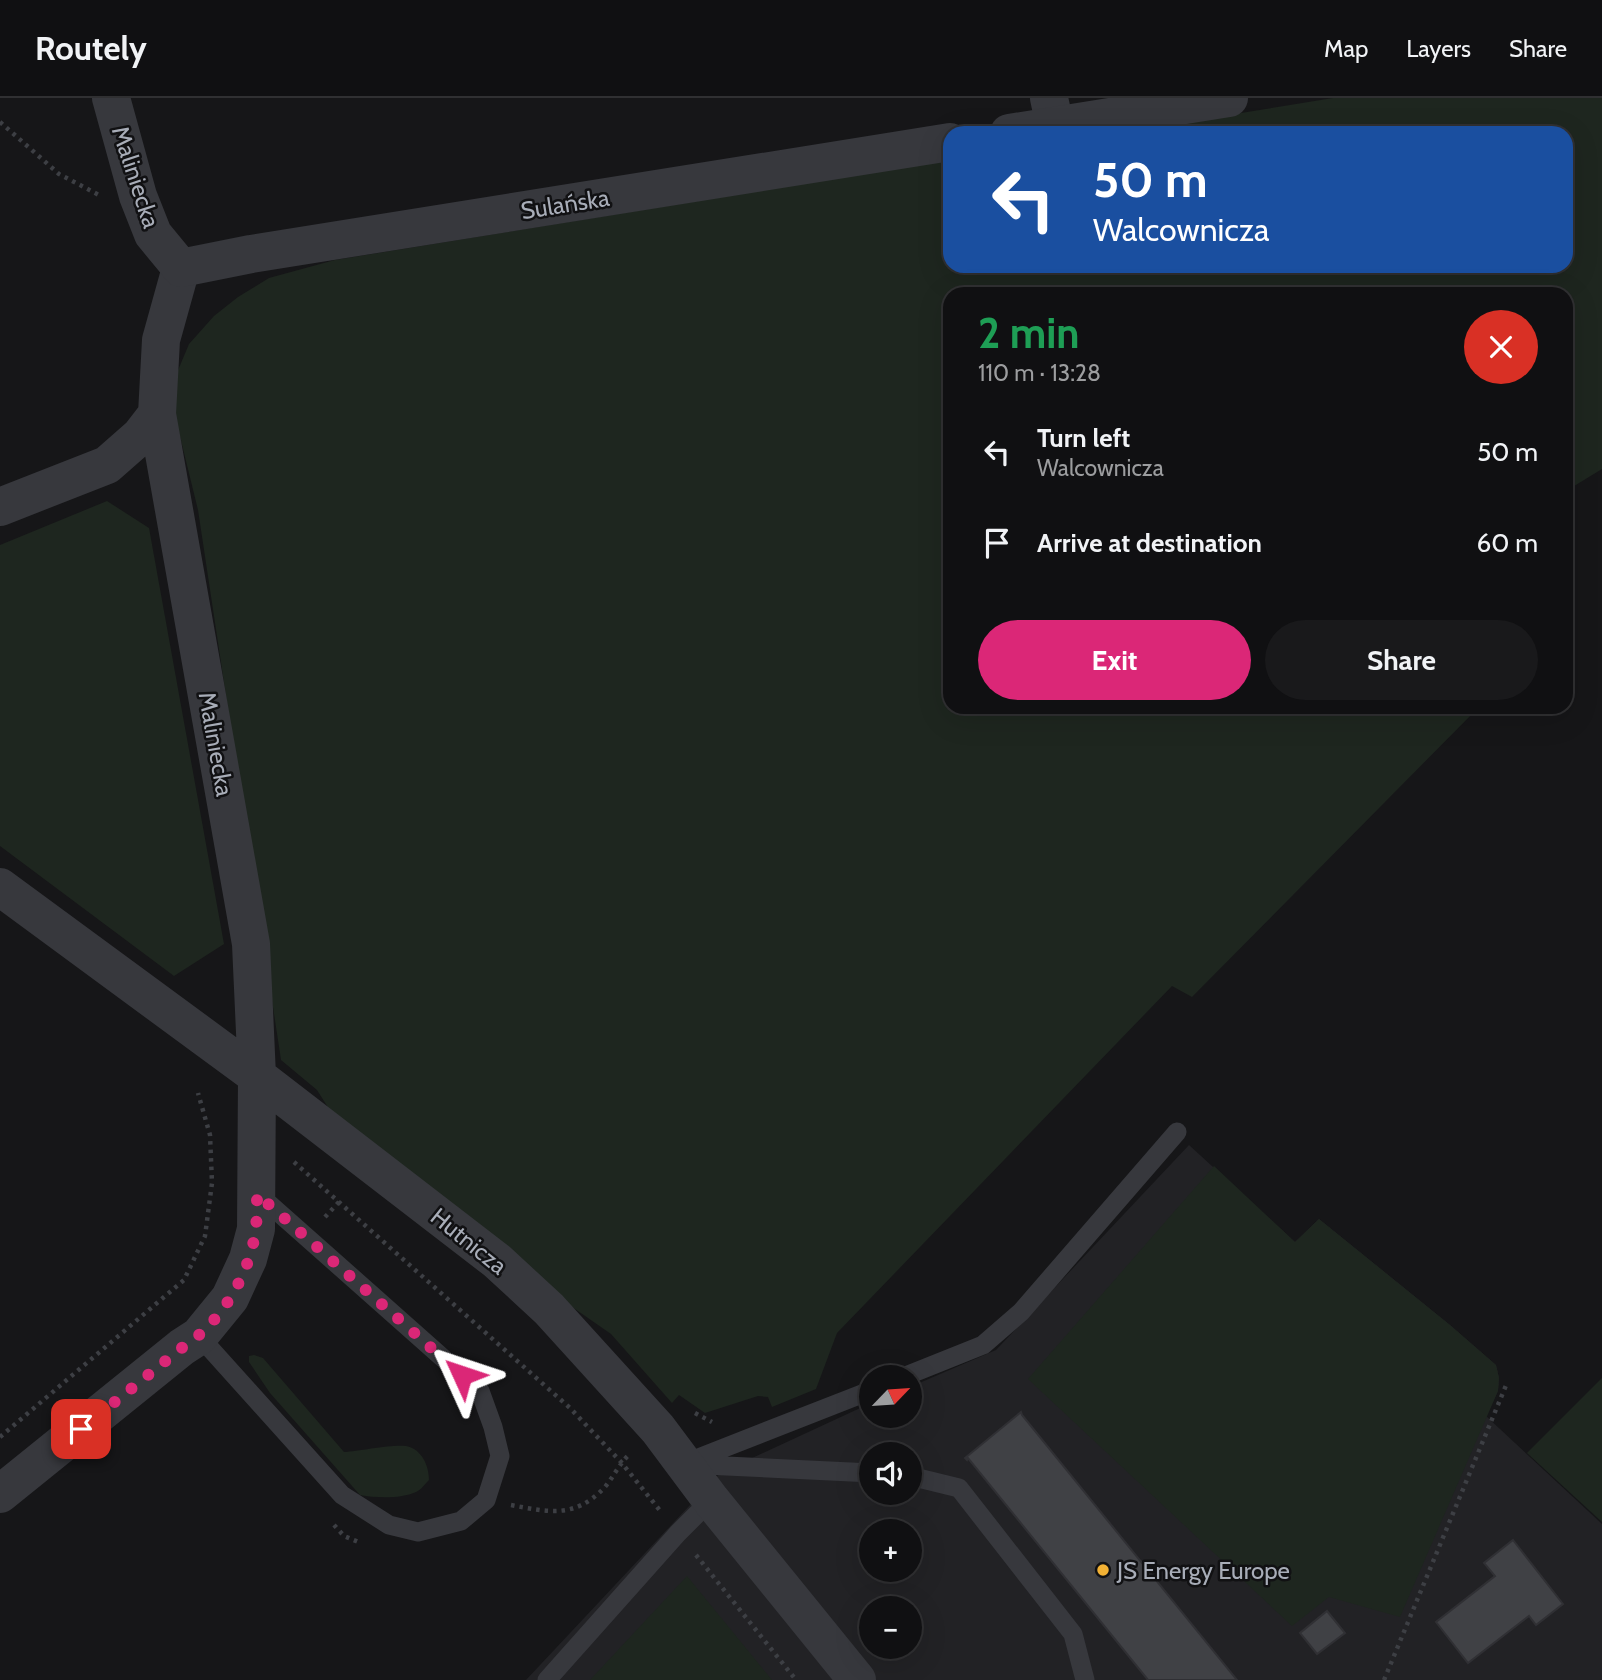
<!DOCTYPE html>
<meta charset="utf-8">
<style>
:root{--surface:#101012;--page:#19191b;--text:#f1f3f6;--muted:#9c9d9f;--line:#303032;--accent:#db2777}
body{margin:0;font-family:Cabin,sans-serif;background:var(--page);color:var(--text);height:100vh;display:flex;flex-direction:column;font-size:26px;white-space:nowrap}
*{box-sizing:border-box;margin:0}
p{font-size:23px;color:var(--muted)}
.icon{flex:none;width:38px;height:38px;fill:none;stroke:currentColor;stroke-width:2;stroke-linecap:round;stroke-linejoin:round}
.map{position:relative;flex:1;overflow:hidden}
.drawer{position:absolute;left:943px;top:189px;width:630px;height:427px;display:flex;flex-direction:column;background:var(--surface);border-radius:21px;box-shadow:0 7px 28px #0002,0 0 0 2px var(--line)}
.drawer>*{flex:none}
.top-card{position:absolute;left:943px;top:28px;width:630px;height:147px;border-radius:21px;box-shadow:0 7px 28px #0002,0 0 0 2px var(--line);background:#1a4fa0;color:#fff;overflow:hidden}
.needle{width:46px;rotate:65deg}
.tools{position:absolute;left:859px;top:1267px;display:grid;gap:14px}
.tools a{display:grid;place-items:center;width:63px;height:63px;border-radius:50%;background:var(--surface);box-shadow:0 7px 28px #0002,0 0 0 2px var(--line);font-size:35px}
.pin{position:absolute;display:grid;place-items:center;width:60px;height:60px;color:#fff;margin:-30px;border-radius:14px;box-shadow:0 4px 10px #0006}
.me{position:absolute;width:77px;margin:-38px;rotate:312deg;stroke-linejoin:round;filter:drop-shadow(0 0 5px #0008)}
.turn{display:flex;align-items:center;gap:24px;height:147px;padding:0 35px;font-size:32px}
.turn .icon{width:91px;height:91px;stroke-width:2.5}
.turn b{display:block;font-size:49px;line-height:60px}
.round{display:grid;place-items:center;flex:none;width:74px;height:74px;border-radius:37px;background:var(--page)}
.summary{display:flex;align-items:center;justify-content:space-between;height:119px;padding:0 35px}
h1{font-size:42px;font-weight:800;line-height:52px;color:#1e9e55}
.button{display:flex;gap:14px;margin-top:auto;padding:14px 35px}
.button a{flex:1;height:80px;border-radius:42px;background:var(--accent);color:#fff;font-size:28px;font-weight:800;line-height:80px;text-align:center}
.button a+a{background:var(--page);color:var(--text)}
ul{padding:0;list-style:none}
li{display:flex;align-items:center;gap:21px;height:91px;padding:0 35px}
li div{flex:1}
li b{display:block;font-size:26px}
li em{font-style:normal}
header{display:flex;align-items:center;gap:42px;box-sizing:border-box;height:98px;padding:0 35px;background:var(--surface);border-bottom:2px solid var(--line)}
header strong{font-size:33px}
nav{display:flex;gap:38px;margin-inline-start:auto;font-size:24px}
.map>svg:first-child{display:block}
</style>
<header>
<strong>Routely</strong>
<nav><a>Map</a><a>Layers</a><a>Share</a></nav>
</header>
<div class="map">
<svg width="1602" height="1582" viewBox="0 0 1602 1582">
<rect width="100%" height="100%" fill="#161618"/>
<path fill="#222225" fill-rule="evenodd" d="M 1189,1047 L 1295,1144 L 1319,1121 L 1450,1227 L 1496,1267 L 1499,1280 L 1498,1293 L 1486,1318 L 1602,1426 L 1602,1582 L 526,1582 L 720,1375 L 871,1305 L 872,1318 L 910,1318 L 910,1289 L 996,1252 ZM 872,1356 L 910,1356 L 910,1395 L 872,1395 ZM 872,1433 L 910,1433 L 910,1472 L 872,1472 ZM 872,1510 L 910,1510 L 910,1549 L 872,1549 Z"/>
<path fill="#1e261f" d="M 1333,0 L 1602,0 L 1602,371 L 1566,393 L 1566,196 L 950,196 L 950,609 L 1479,609 L 1192,899 L 1172,888 L 837,1235 L 816,1291 L 772,1309 L 768,1299 L 758,1298 L 705,1315 L 679,1297 L 672,1305 L 611,1236 L 565,1204 L 331,1014 L 317,992 L 281,962 L 198,412 L 176,322 L 176,277 L 189,246 L 214,218 L 238,199 L 269,180 L 335,162 L 950,62 L 950,168 L 1566,168 L 1566,35 L 1117,35 Z
M 107,403 L 149,430 L 224,846 L 174,878 L 0,748 L 0,447 Z
M 1214,1068 L 1295,1144 L 1319,1121 L 1450,1227 L 1496,1267 L 1499,1280 L 1498,1293 L 1400,1519 L 1329,1499 L 1292,1528 L 1028,1281 Z
M 254,1257 L 263,1260 L 344,1354 C 359,1353 393,1346 406,1348 C 422,1351 429,1368 429,1382 C 425,1386 421,1392 416,1394 C 401,1401 376,1400 360,1397 L 270,1295 L 249,1264 L 249,1258 Z
M 1602,1280 L 1602,1424 L 1527,1355 Z
M 687,1478 L 772,1582 L 590,1582 Z"/>
<path fill="#404145" stroke="#303034" stroke-width="2" d="M 1021,1314 L 1022,1317 L 1237,1582 L 1148,1582 L 968,1360 L 967,1362 L 965,1360 Z
M 1513,1442 L 1563,1506 L 1536,1527 L 1529,1518 L 1468,1565 L 1436,1524 L 1495,1478 L 1484,1465 Z
M 1327,1513 L 1345,1535 L 1317,1556 L 1300,1535 Z"/>
<g fill="none" stroke-linecap="round" stroke-linejoin="round">
<path stroke="#3d3f44" stroke-width="4.5" stroke-dasharray="3.5 5" stroke-linecap="butt" d="M 0,24 L 59,76 L 99,97
M 294,1064 L 570,1310 L 621,1364 L 662,1415
M 325,1119 L 339,1104
M 695,1315 L 712,1324
M 0,1339 L 184,1182 L 205,1138 L 212,1085 L 210,1037 L 198,995
M 511,1407 C 548,1414 574,1421 604,1390 C 614,1379 619,1365 631,1355
M 334,1427 L 344,1438 L 361,1445
M 696,1457 L 796,1582
M 1384,1582 L 1507,1285"/>
<path stroke="#37383d" stroke-width="19" d="M 199,1238 L 342,1397 L 389,1427 L 418,1434 L 461,1423 L 486,1402 L 500,1358 L 493,1329 L 480,1293 L 258,1096
M 903,1279 L 983,1247 L 1021,1214 L 1177,1034
M 872,1292 L 683,1366 L 872,1375
M 910,1378 L 959,1390 L 1073,1536 L 1085,1582
M 547,1582 L 678,1435 L 711,1402"/>
<path stroke="#37383d" stroke-width="38" d="M 1049,0 L 1055,28
M 0,409 L 107,367 L 140,338 L 157,316 L 161,242 L 181,170
M 0,789 L 257,978 L 497,1163 L 549,1211 L 658,1331 L 711,1402 L 857,1582
M 0,1396 L 182,1249 L 199,1238 L 230,1200 L 248,1161 L 256,1131 L 257,978 L 251,846 L 157,316"/>
<path stroke="#37383d" stroke-width="38" d="M 111,0 L 138,98 L 153,136 L 181,170 L 251,156 L 950,44
M 1009,35 L 1229,0"/>
</g>
<g fill="none" stroke-linecap="round" stroke-linejoin="round">
<path stroke="#db2777" stroke-width="12" stroke-dasharray="0 21.6" d="M 81,1331 L 183,1249 C 221,1225 251,1175 256,1129 C 257,1118 257,1107 257,1096 L 462,1277"/>
</g>
<circle fill="#f2b134" stroke="#111113" stroke-width="2.5" cx="1103" cy="1472" r="7"/>
<g text-anchor="middle" dominant-baseline="central" stroke-width="5" stroke-linejoin="round" paint-order="stroke">
<g font-size="24" fill="#a8adb8" stroke="#111113">
<text transform="translate(136 79) rotate(72)">Maliniecka</text>
<text transform="translate(565 106) rotate(-9)">Sulańska</text>
<text transform="translate(216 646) rotate(80)">Maliniecka</text>
<text transform="translate(469 1143) rotate(39)">Hutnicza</text>
</g>
<g font-size="24" fill="#a8adb8" stroke="#111113" text-anchor="start">
<text x="1117" y="1472">JS Energy Europe</text>
</g>
</g>
</svg>
<div class="tools">
<a><svg class="needle" viewBox="-14 -14 28 28"><path d="M0-13l5 13h-10z" fill="#e53935"/><path d="M0 13l5-13h-10z" fill="#9c9d9f"/></svg></a>
<a><svg class="icon" aria-label="sound" viewBox="0 0 24 24"><path d="M4 9h4l5-4v14l-5-4H4zM17 9q2 3 0 6"/></svg></a>
<a>+</a>
<a>−</a>
</div>
<div class="pin" style="left:81px;top:1331px;background:#d93025"><svg class="icon" aria-label="arrive" viewBox="0 0 24 24"><path d="M6 21V4h12l-3 4 3 4H6"/></svg></div>
<svg class="me" style="left:462px;top:1277px" viewBox="-20 -20 40 40"><path d="M0-17L14 15 0 8-14 15z" fill="#db2777" stroke="#fff" stroke-width="4"/></svg>
<div class="top-card">
<div class="turn"><svg class="icon" aria-label="left" viewBox="0 0 24 24"><path d="M17 20v-9H6M10 6l-5 5 5 5"/></svg><div><b>50 m</b>Walcownicza</div></div>
</div>
<section class="drawer">
<div class="summary"><div><h1>2 min</h1><p>110 m · 13:28</p></div><a class="round" style="background:#d93025;color:#fff"><svg class="icon" aria-label="close" viewBox="0 0 24 24"><path d="M6 6l12 12M18 6L6 18"/></svg></a></div>
<ul>
<li><svg class="icon" aria-label="left" viewBox="0 0 24 24"><path d="M17 20v-9H6M10 6l-5 5 5 5"/></svg><div><b>Turn left</b><p>Walcownicza</p></div><em>50 m</em></li>
<li><svg class="icon" aria-label="arrive" viewBox="0 0 24 24"><path d="M6 21V4h12l-3 4 3 4H6"/></svg><div><b>Arrive at destination</b></div><em>60 m</em></li>
</ul>
<div class="button"><a>Exit</a><a>Share</a></div>
</section>
</div>
